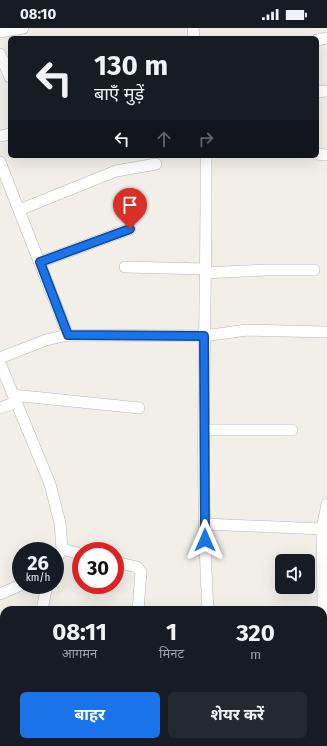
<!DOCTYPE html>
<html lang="hi">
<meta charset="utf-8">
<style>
:root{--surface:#171b24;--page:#242831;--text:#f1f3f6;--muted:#9ea1a6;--accent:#1a73e8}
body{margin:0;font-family:"Fira Sans","Noto Sans Devanagari",sans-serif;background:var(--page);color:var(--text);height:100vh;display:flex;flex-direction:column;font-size:15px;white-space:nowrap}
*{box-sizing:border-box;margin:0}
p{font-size:13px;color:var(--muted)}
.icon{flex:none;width:22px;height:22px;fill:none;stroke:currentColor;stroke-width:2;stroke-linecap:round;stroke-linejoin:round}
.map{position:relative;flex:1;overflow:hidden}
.panel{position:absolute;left:0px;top:578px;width:327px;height:140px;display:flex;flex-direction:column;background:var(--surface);border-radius:12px 12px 0 0;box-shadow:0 4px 16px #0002}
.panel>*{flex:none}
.guide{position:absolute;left:8px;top:8px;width:311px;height:122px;border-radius:6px;box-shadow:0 4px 16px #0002;background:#171b24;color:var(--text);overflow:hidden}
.tools{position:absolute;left:275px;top:526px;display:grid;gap:8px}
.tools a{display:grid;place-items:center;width:40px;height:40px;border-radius:6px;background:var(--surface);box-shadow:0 4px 16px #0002;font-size:20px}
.speed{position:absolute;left:12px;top:514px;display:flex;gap:8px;font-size:20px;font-weight:700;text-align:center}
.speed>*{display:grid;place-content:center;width:52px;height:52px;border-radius:50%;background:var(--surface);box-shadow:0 4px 16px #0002;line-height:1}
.speed small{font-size:10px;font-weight:400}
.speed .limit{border:6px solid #d22;background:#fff;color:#111}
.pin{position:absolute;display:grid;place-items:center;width:34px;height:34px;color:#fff;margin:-41px -17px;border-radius:50% 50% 50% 0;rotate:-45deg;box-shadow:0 0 4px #0007}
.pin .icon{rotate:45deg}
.me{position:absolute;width:44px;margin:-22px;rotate:0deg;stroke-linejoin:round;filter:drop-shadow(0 0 3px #0008)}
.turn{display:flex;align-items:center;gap:14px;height:84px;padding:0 20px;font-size:18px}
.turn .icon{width:52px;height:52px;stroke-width:2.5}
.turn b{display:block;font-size:28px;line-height:34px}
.lanes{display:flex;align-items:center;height:38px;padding:0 20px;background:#0003;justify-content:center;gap:20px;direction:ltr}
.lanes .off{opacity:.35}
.eta{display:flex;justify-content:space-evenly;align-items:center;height:68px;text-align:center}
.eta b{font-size:24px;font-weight:700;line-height:28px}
.primary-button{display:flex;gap:8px;margin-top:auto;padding:8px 20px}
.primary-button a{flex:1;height:46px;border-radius:6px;background:var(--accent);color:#fff;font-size:16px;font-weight:700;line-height:46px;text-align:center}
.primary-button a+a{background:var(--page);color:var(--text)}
.status{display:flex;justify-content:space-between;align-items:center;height:28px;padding:0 20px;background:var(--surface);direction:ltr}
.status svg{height:11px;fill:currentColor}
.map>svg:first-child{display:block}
</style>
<div class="status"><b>08:10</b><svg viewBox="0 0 49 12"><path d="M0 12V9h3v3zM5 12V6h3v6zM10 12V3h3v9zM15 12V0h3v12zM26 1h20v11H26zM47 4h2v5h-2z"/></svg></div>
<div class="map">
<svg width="327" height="718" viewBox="0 0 327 718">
<rect width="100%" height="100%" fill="#f1efe8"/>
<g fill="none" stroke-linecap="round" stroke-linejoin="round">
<g stroke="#b5b8bc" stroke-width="12">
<path id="minor" d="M 193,0 L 194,10
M 0,4 L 23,0
M 317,12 L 327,10
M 0,26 L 10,49
M 317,64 L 327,63
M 0,108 L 10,106
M 317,126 L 327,127
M 206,128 C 207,279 199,431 208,582
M 0,134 L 68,307
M 19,182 L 116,143 L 156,136
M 40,234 L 130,201
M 125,239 L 205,241
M 205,245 L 266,242 L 314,242
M 0,330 L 46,312 L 68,307 L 204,308 L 247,302 L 327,304
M 0,335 L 50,456 L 60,495 L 62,521 L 55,534
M 13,367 L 139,380
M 0,380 L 16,374
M 204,402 L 292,402
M 205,496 L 322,501 L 323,582
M 322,501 L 327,476
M 62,521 L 81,526
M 115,534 L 137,539 L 141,544 L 138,582
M 0,566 L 21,557
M 42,582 L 47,557
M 323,601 L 326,650 L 324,718
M 0,664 L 4,664
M 215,714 L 215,718
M 13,718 L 14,714
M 122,718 L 122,714"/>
</g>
<use href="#minor" stroke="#fff" stroke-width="11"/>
</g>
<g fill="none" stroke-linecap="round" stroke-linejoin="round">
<g stroke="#114b97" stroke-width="10">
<path id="route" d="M 130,201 L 40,234 L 68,307 L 204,308 L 205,512"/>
</g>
<use href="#route" stroke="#1a73e8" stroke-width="7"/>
</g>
</svg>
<div class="tools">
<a><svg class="icon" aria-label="sound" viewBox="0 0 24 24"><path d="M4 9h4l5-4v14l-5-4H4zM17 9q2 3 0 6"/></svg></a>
</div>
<div class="speed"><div>26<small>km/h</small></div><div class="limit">30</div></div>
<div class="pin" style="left:130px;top:201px;background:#d93025"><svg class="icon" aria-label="arrive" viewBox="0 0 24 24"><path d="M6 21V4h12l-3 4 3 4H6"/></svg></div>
<svg class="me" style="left:205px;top:512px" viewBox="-20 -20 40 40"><path d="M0-17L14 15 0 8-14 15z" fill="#1a73e8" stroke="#fff" stroke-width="4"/></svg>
<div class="guide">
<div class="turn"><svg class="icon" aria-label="left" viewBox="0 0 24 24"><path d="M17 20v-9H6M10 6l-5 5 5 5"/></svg><div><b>130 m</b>बाएँ मुड़ें</div></div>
<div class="lanes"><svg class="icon" aria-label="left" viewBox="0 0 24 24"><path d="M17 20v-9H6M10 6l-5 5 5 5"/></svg><svg class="icon off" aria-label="ahead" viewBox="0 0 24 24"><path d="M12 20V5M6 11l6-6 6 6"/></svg><svg class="icon off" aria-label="right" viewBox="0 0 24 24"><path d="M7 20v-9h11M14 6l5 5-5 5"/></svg></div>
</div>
<section class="panel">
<div class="eta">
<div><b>08:11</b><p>आगमन</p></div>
<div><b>1</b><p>मिनट</p></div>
<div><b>320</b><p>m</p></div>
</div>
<div class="primary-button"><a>बाहर</a><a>शेयर करें</a></div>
</section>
</div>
